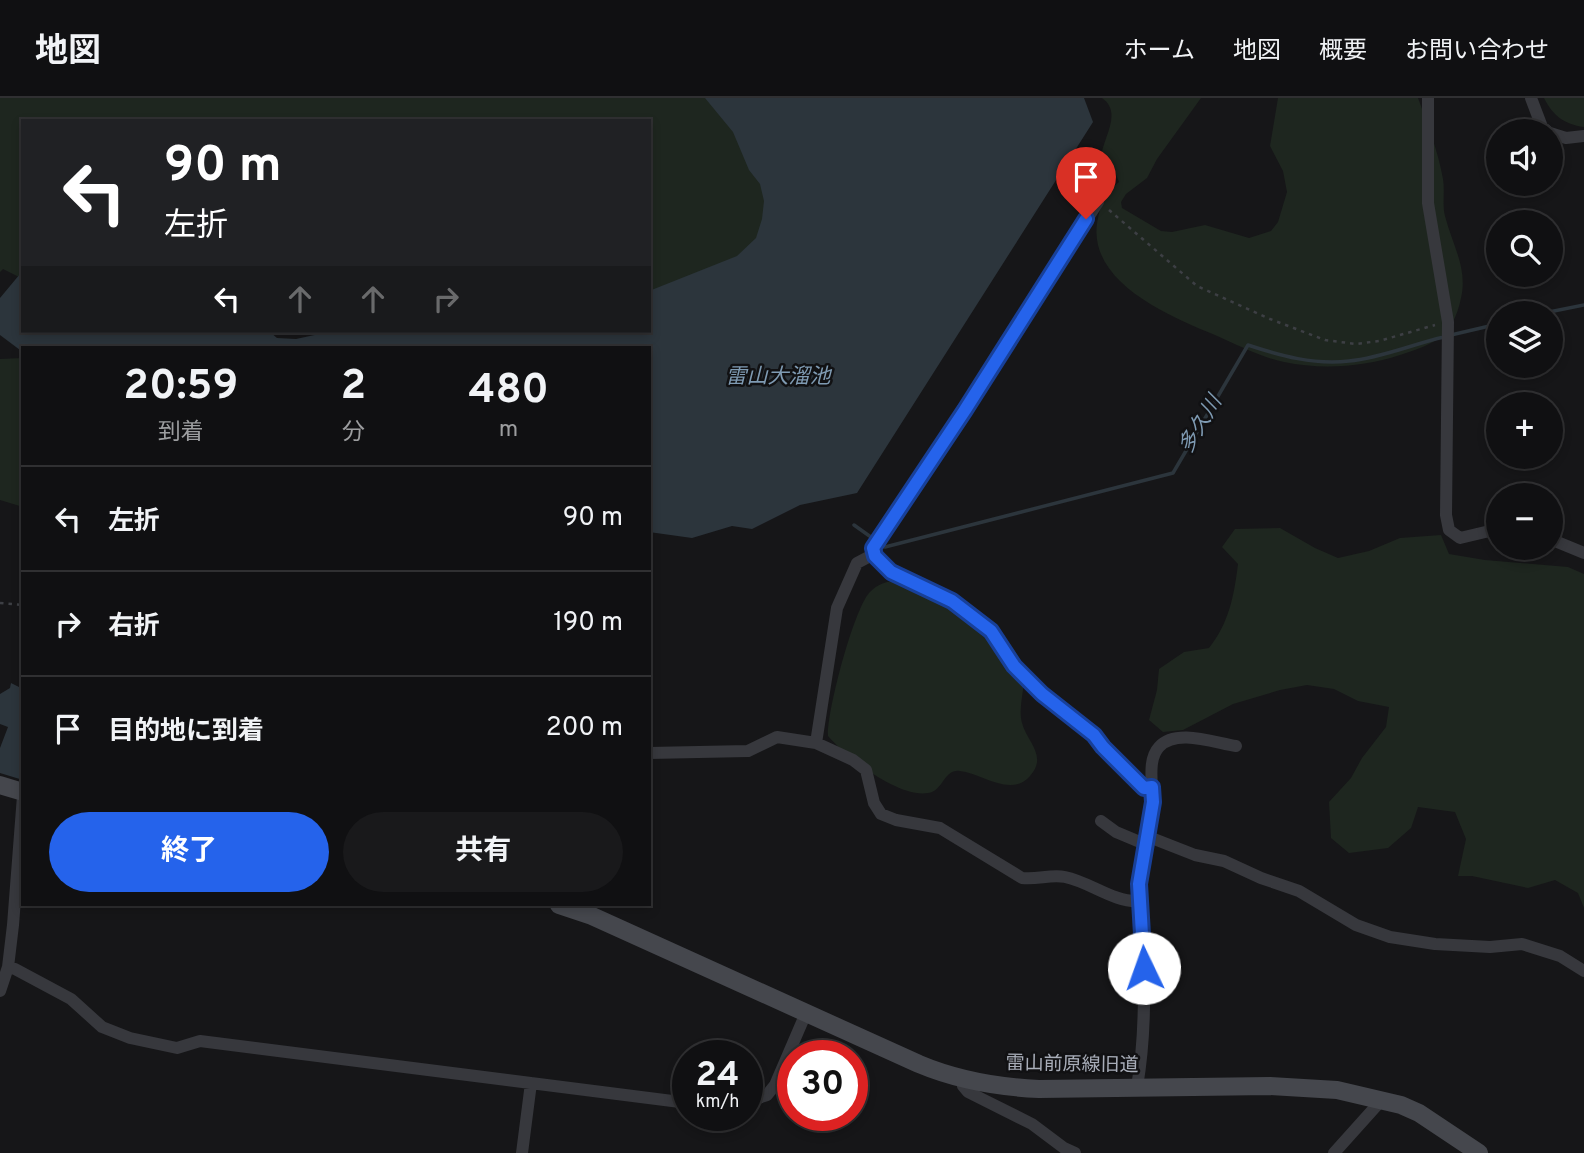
<!DOCTYPE html>
<html lang="ja">
<meta charset="utf-8">
<style>
:root{--surface:#101012;--page:#19191b;--text:#f1f3f6;--muted:#9c9d9f;--line:#303032;--accent:#2563eb}
body{margin:0;font-family:Overpass,"Noto Sans JP",sans-serif;background:var(--page);color:var(--text);height:100vh;display:flex;flex-direction:column;font-size:26px;white-space:nowrap}
*{box-sizing:border-box;margin:0}
p{font-size:23px;color:var(--muted)}
.icon{flex:none;width:38px;height:38px;fill:none;stroke:currentColor;stroke-width:2;stroke-linecap:round;stroke-linejoin:round}
.map{position:relative;flex:1;overflow:hidden}
.side{position:absolute;left:21px;top:248px;width:630px;height:560px;display:flex;flex-direction:column;background:var(--surface);border-radius:0px;box-shadow:0 4px 10px #0003,0 0 0 2px var(--line)}
.side>*{flex:none}
.banner{position:absolute;left:21px;top:21px;width:630px;height:214px;border-radius:0px;box-shadow:0 4px 10px #0003,0 0 0 2px var(--line);background:#202124;color:#fff;overflow:hidden}
.tools{position:absolute;left:1486px;top:21px;display:grid;gap:14px}
.tools a{display:grid;place-items:center;width:77px;height:77px;border-radius:50%;background:var(--surface);box-shadow:0 4px 10px #0003,0 0 0 2px var(--line);font-size:35px}
.speed{position:absolute;left:672px;top:942px;display:flex;gap:14px;font-size:35px;font-weight:700;text-align:center}
.speed>*{display:grid;place-content:center;width:91px;height:91px;border-radius:50%;background:var(--surface);box-shadow:0 4px 10px #0003,0 0 0 2px var(--line);line-height:1}
.speed small{font-size:18px;font-weight:400}
.speed .limit{border:10px solid #d22;background:#fff;color:#111}
.pin{position:absolute;display:grid;place-items:center;width:60px;height:60px;color:#fff;margin:-72px -30px;border-radius:50% 50% 50% 0;rotate:-45deg;box-shadow:0 0 7px #0007}
.pin .icon{rotate:45deg}
.me{position:absolute;width:77px;margin:-38px;rotate:357deg;stroke-linejoin:round;filter:drop-shadow(0 0 5px #0008)}
.turn{display:flex;align-items:center;gap:24px;height:147px;padding:0 28px;font-size:32px}
.turn .icon{width:91px;height:91px;stroke-width:2.5}
.turn b{display:block;font-size:49px;line-height:60px}
.lanes{display:flex;align-items:center;height:66px;padding:0 28px;background:#0003;justify-content:center;gap:35px;direction:ltr}
.lanes .off{opacity:.35}
.eta{display:flex;justify-content:space-evenly;align-items:center;height:119px;text-align:center}
.eta b{font-size:42px;font-weight:700;line-height:49px}
.primary-button{display:flex;gap:14px;margin-top:auto;padding:14px 28px}
.primary-button a{flex:1;height:80px;border-radius:42px;background:var(--accent);color:#fff;font-size:28px;font-weight:700;line-height:80px;text-align:center}
.primary-button a+a{background:var(--page);color:var(--text)}
ul{padding:0;list-style:none}
li{display:flex;align-items:center;gap:21px;height:105px;padding:0 28px;border-top:2px solid var(--line)}
li div{flex:1}
li b{display:block;font-size:26px}
li em{font-style:normal}
header{display:flex;align-items:center;gap:42px;box-sizing:border-box;height:98px;padding:0 35px;background:var(--surface);border-bottom:2px solid var(--line)}
header strong{font-size:33px}
nav{display:flex;gap:38px;margin-inline-start:auto;font-size:24px}
.map>svg:first-child{display:block}
</style>
<header>
<strong>地図</strong>
<nav><a>ホーム</a><a>地図</a><a>概要</a><a>お問い合わせ</a></nav>
</header>
<div class="map">
<svg width="1584" height="1055" viewBox="0 0 1584 1055">
<rect width="100%" height="100%" fill="#161618"/>
<path fill="#1e261f" d="M 0,0 L 716,0 L 778,102 L 752,157 L 649,204 L 649,23 L 23,23 L 23,181 L 3,171 L 0,174 Z
M 1102,0 L 1201,0 L 1157,61 L 1147,80 L 1126,96 L 1121,104 L 1122,110 L 1161,133 L 1172,134 L 1205,127 L 1249,140 L 1271,133 L 1278,124 L 1287,94 L 1283,73 L 1270,48 L 1278,0 L 1418,0 C 1428,27 1438,53 1443,81 C 1445,93 1442,106 1445,118 C 1452,146 1468,170 1461,200 C 1453,239 1434,246 1400,257 C 1363,269 1322,272 1284,264 C 1260,259 1238,247 1215,237 C 1169,218 1084,183 1098,120 C 1101,105 1107,93 1119,84 L 1115,74 L 1101,61 C 1101,42 1124,15 1102,0 Z
M 1544,0 L 1584,0 L 1584,29 C 1564,26 1553,18 1544,0 Z
M 23,260 L 23,409 L 0,402 L 0,261 Z
M 1280,430 L 1315,450 L 1338,460 L 1369,453 L 1400,440 L 1441,437 L 1449,456 L 1485,462 L 1568,469 L 1584,476 L 1584,810 L 1578,795 L 1555,782 L 1528,790 L 1472,778 L 1458,778 L 1466,741 L 1455,714 L 1418,709 L 1411,730 L 1388,750 L 1349,755 L 1331,740 L 1329,704 L 1351,680 L 1362,660 L 1386,629 L 1389,609 L 1358,603 L 1334,591 L 1307,587 L 1280,592 L 1233,606 L 1183,632 L 1163,634 L 1149,622 L 1157,592 L 1159,571 L 1184,554 L 1209,550 C 1229,525 1234,498 1238,466 L 1222,449 L 1235,431 Z
M 899,482 C 920,491 954,500 973,512 C 991,523 1015,546 1022,567 C 1028,587 1017,606 1022,625 C 1027,644 1048,658 1030,678 C 1011,700 981,675 960,673 C 945,671 944,689 932,694 C 903,704 846,659 828,638 C 827,613 853,514 869,495 C 877,486 887,483 899,482 Z"/>
<path fill="#2c353c" d="M 705,0 L 1084,0 L 1093,24 L 857,395 L 800,407 L 752,431 L 732,428 L 692,440 L 649,434 L 649,250 L 20,252 L 0,237 L 0,200 L 20,176 L 23,177 L 23,233 L 237,233 L 239,235 L 256,237 L 270,234 L 277,240 L 296,241 L 333,233 L 440,233 L 453,237 L 478,233 L 649,233 L 649,193 L 737,158 L 756,140 L 762,121 L 764,103 L 760,86 L 749,72 L 733,34 Z
M 11,585 L 23,591 L 23,682 L 0,675 L 0,650 L 8,629 L 0,626 L 0,596 L 10,590 Z"/>
<g fill="none" stroke-linecap="round" stroke-linejoin="round">
<path stroke="#2c353c" stroke-width="3.5" d="M 1544,215 L 1584,207
M 1451,237 L 1498,226
M 854,427 L 885,449 L 1173,375 L 1248,247 C 1281,258 1314,267 1349,263 C 1381,260 1413,246 1444,239"/>
<path stroke="#3d3f44" stroke-width="2.5" stroke-dasharray="3.5 5" stroke-linecap="butt" d="M 1109,112 L 1197,188 L 1270,221 L 1325,242 L 1356,246 L 1379,243 L 1435,227
M 0,505 L 23,507"/>
<path stroke="#37383d" stroke-width="12" d="M 1428,0 L 1428,105 L 1448,224 L 1446,417 L 1449,432 L 1460,440 L 1498,431
M 1531,0 L 1542,29 L 1547,33
M 1550,35 L 1566,40 L 1584,38
M 1098,104 L 965,312 L 873,450 C 882,481 938,493 963,511 C 996,534 1008,561 1035,589 C 1052,606 1075,618 1093,636 C 1096,639 1099,644 1102,648 C 1115,663 1131,675 1144,690 L 1152,689
M 1550,441 L 1584,455
M 816,645 L 837,510 L 857,465 L 874,456
M 649,655 L 748,653 L 777,639 L 816,645 L 853,662 L 866,672 L 874,705 L 881,716 L 896,722 L 940,730 L 1022,780 C 1037,782 1051,776 1065,779 C 1090,784 1113,804 1138,803
M 1101,723 L 1116,734 L 1147,747
M 1149,739 L 1195,757 L 1224,763 L 1261,780 L 1299,793 L 1356,827 L 1390,839 L 1435,846 L 1490,849 L 1522,846 L 1560,858 L 1584,873
M 8,869 L 15,871 L 71,901 L 102,929 L 130,940 L 177,950 L 200,943 L 688,1005
M 0,893 L 8,869 L 13,827 L 23,698
M 966,982 L 963,988 L 968,994 L 1032,1026 L 1064,1050 L 1075,1055
M 1137,989 C 1145,942 1145,897 1143,850 C 1142,834 1139,818 1138,802 C 1138,770 1149,738 1152,707 C 1154,690 1146,663 1159,649 C 1176,630 1215,645 1236,648
M 747,1004 L 767,997 L 775,987 L 806,915
M 522,1055 L 531,985
M 1334,1055 L 1378,1006 L 1380,1001"/>
<path stroke="#45474d" stroke-width="18" d="M 0,687 L 23,694
M 559,807 L 592,818 L 919,966 C 957,982 997,989 1039,991 L 1270,988 L 1337,992 L 1401,1007 L 1419,1015 L 1479,1055"/>
</g>
<g fill="none" stroke-linecap="round" stroke-linejoin="round">
<g stroke="#184099" stroke-width="18">
<path id="route" d="M 1086,121 L 965,312 L 873,450 L 875,458 L 891,474 L 952,503 L 991,533 L 1014,568 L 1042,596 L 1094,637 L 1103,649 L 1144,690 L 1152,689 L 1153,704 L 1139,786 L 1144,870"/>
</g>
<use href="#route" stroke="#2563eb" stroke-width="12"/>
</g>
<g text-anchor="middle" dominant-baseline="central" stroke-width="5" stroke-linejoin="round" paint-order="stroke">
<g font-size="19" fill="#a8adb8" stroke="#111113">
<text transform="translate(1072 967) rotate(1)">雷山前原線旧道</text>
</g>
<g font-size="21" font-style="italic" fill="#7f9bb3" stroke="#111113">
<text x="778" y="279">雷山大溜池</text>
<text transform="translate(1201 327) rotate(-59)">多久川</text>
</g>
</g>
</svg>
<div class="tools">
<a><svg class="icon" aria-label="sound" viewBox="0 0 24 24"><path d="M4 9h4l5-4v14l-5-4H4zM17 9q2 3 0 6"/></svg></a>
<a><svg class="icon" aria-label="search" viewBox="0 0 24 24"><circle cx="10" cy="10" r="6"/><path d="M15 15l6 6"/></svg></a>
<a><svg class="icon" aria-label="layers" viewBox="0 0 24 24"><path d="M12 4l9 5-9 5-9-5zM3 14l9 5 9-5"/></svg></a>
<a>+</a>
<a>−</a>
</div>
<div class="speed"><div>24<small>km/h</small></div><div class="limit">30</div></div>
<div class="pin" style="left:1086px;top:121px;background:#d93025"><svg class="icon" aria-label="arrive" viewBox="0 0 24 24"><path d="M6 21V4h12l-3 4 3 4H6"/></svg></div>
<svg class="me" style="left:1144px;top:870px" viewBox="-20 -20 40 40"><circle r="19" fill="#fff"/><path d="M0-13L10 11 0 6-10 11z" fill="#2563eb"/></svg>
<div class="banner">
<div class="turn"><svg class="icon" aria-label="left" viewBox="0 0 24 24"><path d="M17 20v-9H6M10 6l-5 5 5 5"/></svg><div><b>90 m</b>左折</div></div>
<div class="lanes"><svg class="icon" aria-label="left" viewBox="0 0 24 24"><path d="M17 20v-9H6M10 6l-5 5 5 5"/></svg><svg class="icon off" aria-label="ahead" viewBox="0 0 24 24"><path d="M12 20V5M6 11l6-6 6 6"/></svg><svg class="icon off" aria-label="ahead" viewBox="0 0 24 24"><path d="M12 20V5M6 11l6-6 6 6"/></svg><svg class="icon off" aria-label="right" viewBox="0 0 24 24"><path d="M7 20v-9h11M14 6l5 5-5 5"/></svg></div>
</div>
<section class="side">
<div class="eta">
<div><b>20:59</b><p>到着</p></div>
<div><b>2</b><p>分</p></div>
<div><b>480</b><p>m</p></div>
</div>
<ul>
<li><svg class="icon" aria-label="left" viewBox="0 0 24 24"><path d="M17 20v-9H6M10 6l-5 5 5 5"/></svg><div><b>左折</b></div><em>90 m</em></li>
<li><svg class="icon" aria-label="right" viewBox="0 0 24 24"><path d="M7 20v-9h11M14 6l5 5-5 5"/></svg><div><b>右折</b></div><em>190 m</em></li>
<li><svg class="icon" aria-label="arrive" viewBox="0 0 24 24"><path d="M6 21V4h12l-3 4 3 4H6"/></svg><div><b>目的地に到着</b></div><em>200 m</em></li>
</ul>
<div class="primary-button"><a>終了</a><a>共有</a></div>
</section>
</div>
